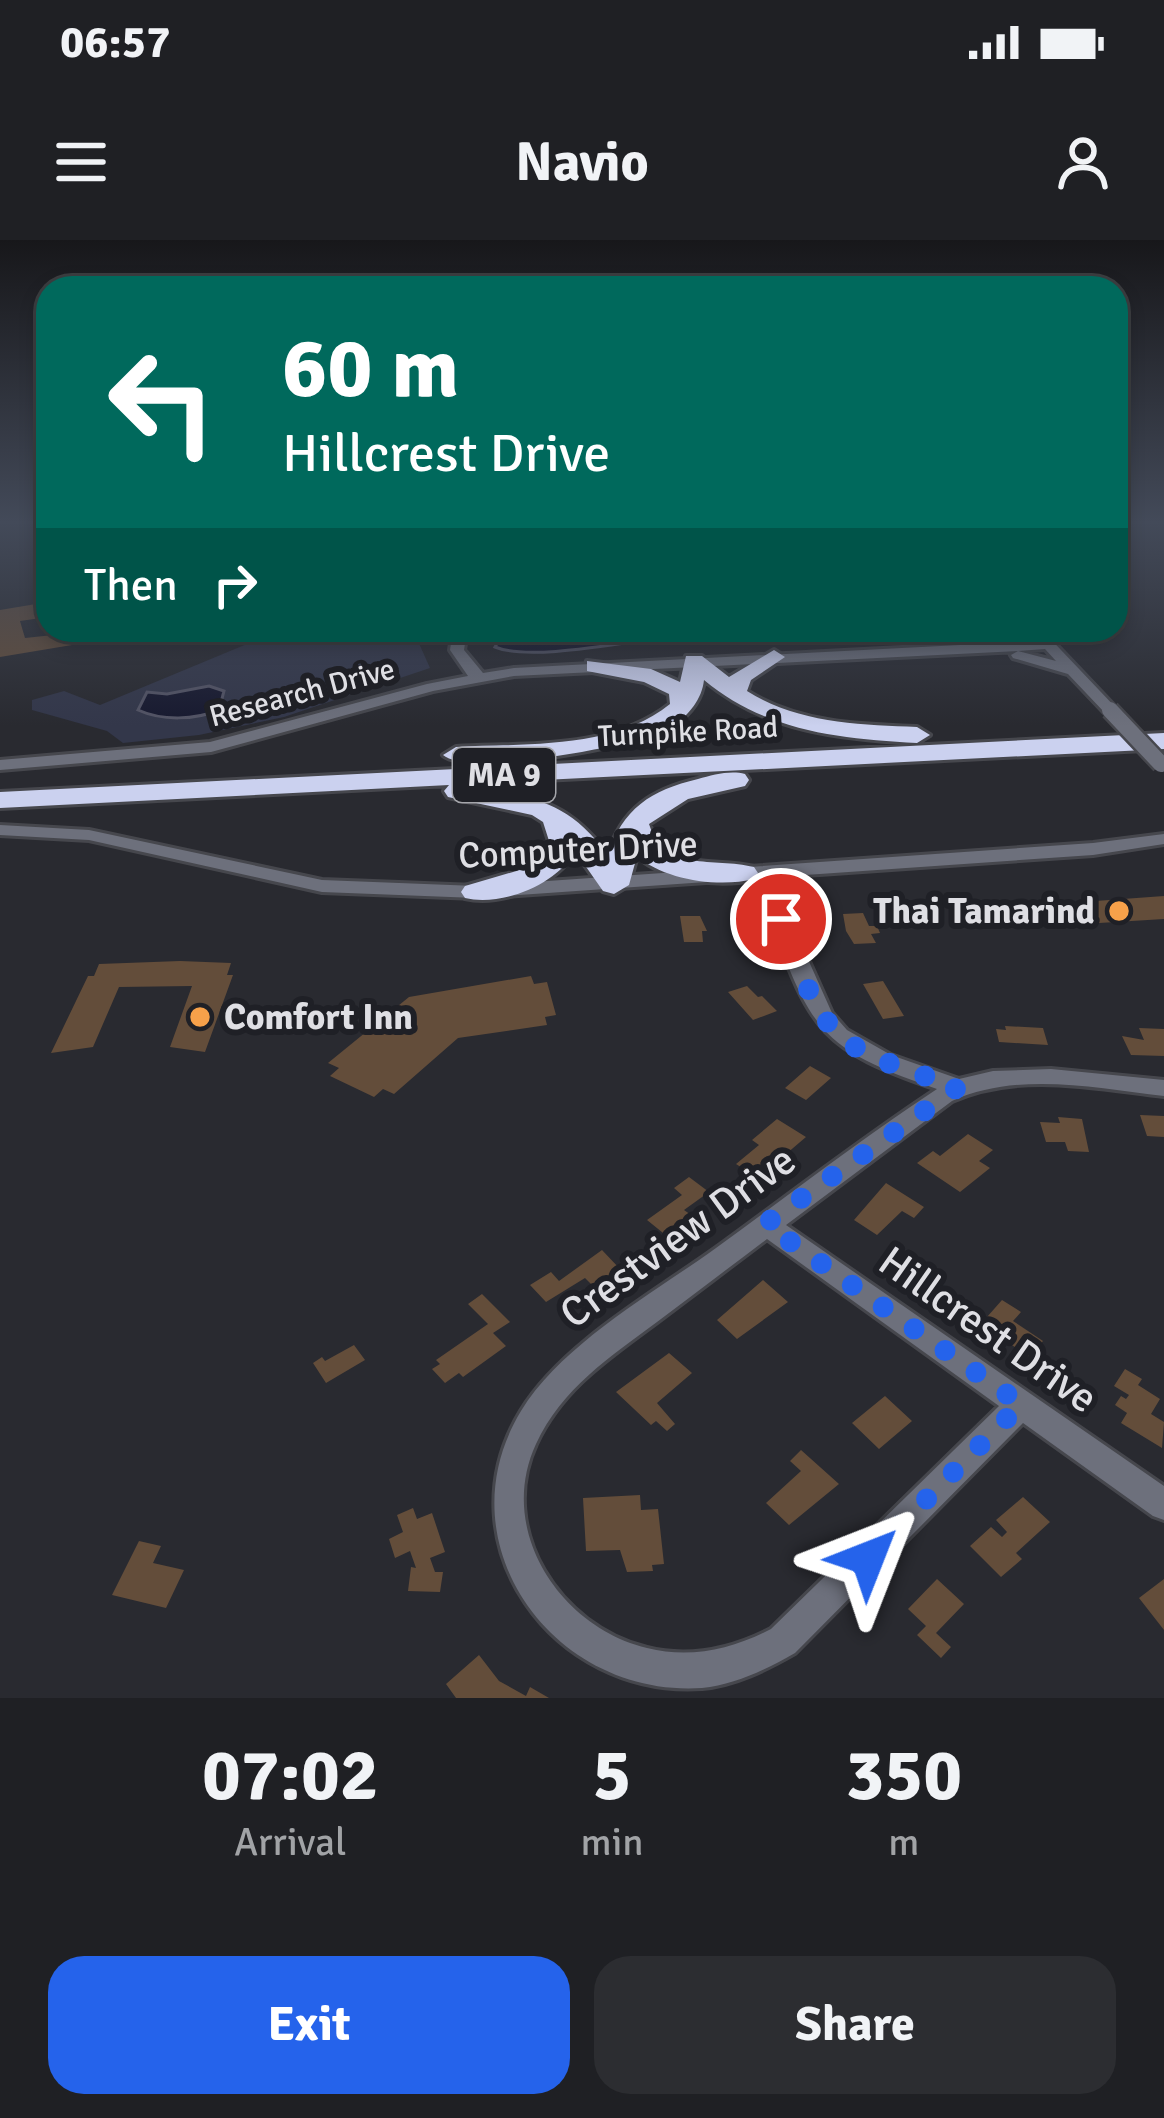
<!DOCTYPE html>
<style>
:root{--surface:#1f2024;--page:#2c2d31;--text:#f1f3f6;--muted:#a1a3a6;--line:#3c3e41;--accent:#2563eb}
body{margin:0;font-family:Signika,sans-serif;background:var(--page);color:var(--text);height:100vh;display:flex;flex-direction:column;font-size:45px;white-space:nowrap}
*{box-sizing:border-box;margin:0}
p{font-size:39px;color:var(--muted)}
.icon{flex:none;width:66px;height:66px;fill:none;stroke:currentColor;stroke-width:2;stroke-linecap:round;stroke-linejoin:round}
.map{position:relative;height:1458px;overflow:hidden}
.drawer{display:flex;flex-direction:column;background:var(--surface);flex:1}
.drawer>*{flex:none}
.banner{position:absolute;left:36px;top:36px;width:1092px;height:366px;border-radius:36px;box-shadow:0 6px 18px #0003,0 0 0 3px var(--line);background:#00695c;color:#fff;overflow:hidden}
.pin{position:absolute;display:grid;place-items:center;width:102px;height:102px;color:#fff;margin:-51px;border:6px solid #fff;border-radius:50%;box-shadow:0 3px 12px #0007}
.me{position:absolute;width:132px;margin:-66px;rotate:45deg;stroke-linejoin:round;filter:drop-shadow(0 0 9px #0008)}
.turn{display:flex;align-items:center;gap:42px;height:252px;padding:0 48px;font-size:54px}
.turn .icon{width:156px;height:156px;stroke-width:2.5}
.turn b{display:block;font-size:84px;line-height:102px}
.then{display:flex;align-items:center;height:114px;padding:0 48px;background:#0003;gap:24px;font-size:45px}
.eta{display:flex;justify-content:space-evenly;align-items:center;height:204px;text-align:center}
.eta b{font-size:72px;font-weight:700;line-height:84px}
.primary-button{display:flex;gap:24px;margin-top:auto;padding:24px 48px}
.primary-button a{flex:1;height:138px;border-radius:36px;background:var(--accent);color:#fff;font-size:48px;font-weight:700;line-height:138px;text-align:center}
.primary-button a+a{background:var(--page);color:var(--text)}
.status{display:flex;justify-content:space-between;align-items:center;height:84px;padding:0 60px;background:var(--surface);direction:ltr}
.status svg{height:33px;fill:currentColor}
header{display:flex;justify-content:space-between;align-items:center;height:156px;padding:0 48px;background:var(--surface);font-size:54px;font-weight:700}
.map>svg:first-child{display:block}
</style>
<div class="status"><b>06:57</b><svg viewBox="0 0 49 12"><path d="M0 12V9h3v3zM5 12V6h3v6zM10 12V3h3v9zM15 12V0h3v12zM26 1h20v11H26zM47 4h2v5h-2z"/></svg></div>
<header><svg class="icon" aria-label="menu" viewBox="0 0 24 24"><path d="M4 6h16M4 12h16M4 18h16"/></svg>Navio<svg class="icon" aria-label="person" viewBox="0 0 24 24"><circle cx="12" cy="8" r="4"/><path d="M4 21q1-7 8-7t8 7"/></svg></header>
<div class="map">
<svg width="1164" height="1458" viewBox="0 0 1164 1458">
<rect width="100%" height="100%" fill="#292a30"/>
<path fill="#33374a" d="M 281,390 L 413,390 L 430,428 L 284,477 L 199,495 L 123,503 L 107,491 L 32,470 L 32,460 L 64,451 L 100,465 Z"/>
<path fill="#17192f" stroke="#535465" stroke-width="3" d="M 574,390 L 850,390 L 837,399 C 787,400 738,392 688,395 C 642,398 533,423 495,407 L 501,397 Z
M 209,446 L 224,451 L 219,470 C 195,480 162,481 138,470 L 147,452 L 167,454 Z"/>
<path fill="#634d3a" d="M 48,362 L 48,377 L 20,381 L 25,398 L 100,390 L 102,400 L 0,417 L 0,370 Z
M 1164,656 L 1164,679 L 1083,684 L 1068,663 Z
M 863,673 L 869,686 L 877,686 L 880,693 L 871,694 L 876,703 L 854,704 L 846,691 L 843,674 Z
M 680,676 L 700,676 L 707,691 L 702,691 L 703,702 L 684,702 Z
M 180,721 L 231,723 L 227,735 L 233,735 L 205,812 L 170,807 L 192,746 L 119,747 L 93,807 L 51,813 L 88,736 L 94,736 L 99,724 Z
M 531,736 L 534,744 L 547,742 L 556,775 L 545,777 L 547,785 L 458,798 L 394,854 L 383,849 L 374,857 L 330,836 L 339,828 L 328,823 L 409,757 Z
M 883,741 L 904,776 L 883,779 L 863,744 Z
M 747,746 L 758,757 L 762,756 L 777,771 L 753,780 L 728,752 Z
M 1005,786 L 1043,788 L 1048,805 L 999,802 L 996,789 L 1006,790 Z
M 1139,788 L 1164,789 L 1164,816 L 1131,815 L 1122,796 L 1144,800 Z
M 810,826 L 831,838 L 806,860 L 785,848 Z
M 1140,875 L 1164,876 L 1164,897 L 1147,896 Z
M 1058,877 L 1082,879 L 1089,912 L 1068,911 L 1065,902 L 1046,902 L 1040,882 L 1060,883 Z
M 777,879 L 806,897 L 758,938 L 736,924 L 759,905 L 752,900 Z
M 968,894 L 993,910 L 979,921 L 990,928 L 960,952 L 917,923 L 933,911 L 940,916 Z
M 689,937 L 709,952 L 684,970 L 694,977 L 668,997 L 647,980 L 682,955 L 674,948 Z
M 886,943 L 924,967 L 914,978 L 902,971 L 877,995 L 854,980 Z
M 602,1010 L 620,1029 L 593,1046 L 585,1038 L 546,1062 L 530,1045 L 551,1032 L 559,1041 Z
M 763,1040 L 788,1062 L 737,1099 L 717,1080 Z
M 482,1054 L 510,1082 L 493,1093 L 506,1106 L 463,1137 L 459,1133 L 445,1143 L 432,1129 L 440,1124 L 436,1120 L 488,1084 L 468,1064 Z
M 1002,1060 L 1021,1072 L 1013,1081 L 1043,1101 L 1029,1117 L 996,1094 L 1002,1087 L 987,1077 Z
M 354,1105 L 365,1120 L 326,1143 L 313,1123 L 322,1117 L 325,1121 Z
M 669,1113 L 692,1133 L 657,1163 L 675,1184 L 667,1191 L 656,1181 L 651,1185 L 616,1152 Z
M 1125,1129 L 1142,1139 L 1138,1145 L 1160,1159 L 1151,1174 L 1164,1182 L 1162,1208 L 1121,1183 L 1127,1173 L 1115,1165 L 1121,1156 L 1126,1159 L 1129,1155 L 1114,1146 Z
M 885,1156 L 912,1181 L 879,1209 L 852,1183 Z
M 801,1210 L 839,1244 L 789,1285 L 766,1263 L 801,1231 L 790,1221 Z
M 640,1255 L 641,1270 L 658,1269 L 664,1324 L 652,1325 L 653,1331 L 627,1332 L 620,1310 L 586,1311 L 583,1258 Z
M 1023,1257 L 1050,1282 L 1016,1313 L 1022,1319 L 1001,1337 L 970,1306 L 991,1287 L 1002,1297 L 1007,1292 L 996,1280 Z
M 413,1268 L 417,1279 L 432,1273 L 445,1312 L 430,1318 L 435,1332 L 443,1332 L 440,1352 L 408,1351 L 411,1327 L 416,1328 L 410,1311 L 395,1318 L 389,1299 L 403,1292 L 397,1275 Z
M 139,1301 L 161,1306 L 153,1323 L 184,1330 L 166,1368 L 112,1355 Z
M 937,1339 L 964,1364 L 936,1393 L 951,1407 L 941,1418 L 917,1395 L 926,1386 L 908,1369 Z
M 1164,1339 L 1164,1390 L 1139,1358 Z
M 479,1415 L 499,1441 L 526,1456 L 530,1447 L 549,1458 L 456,1458 L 446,1444 Z"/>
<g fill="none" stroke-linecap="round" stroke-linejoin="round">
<g stroke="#46474d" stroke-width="6">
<path id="minor" d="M 453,390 L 467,390 L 464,410 L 483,433 L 514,428 L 1037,401 L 1027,390 L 1042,390 L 1118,470 L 1110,475 L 1105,473 L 1068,434 L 1013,418 L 1011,415 L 1018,411 L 514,436 L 433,451 L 211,512 L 0,530 L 0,520 L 210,502 L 427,444 L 468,436 L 450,410 ZM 1045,409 L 1056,421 L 1018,411 Z
M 0,585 L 89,590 L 322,640 L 476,646 L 1093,603 L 1164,594 L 1164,604 L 1093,615 L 476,658 L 322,652 L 89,600 L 0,595 Z
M 780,673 L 790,679 L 832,773 L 847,790 L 891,815 L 959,839 L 993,831 L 1051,829 L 1164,840 L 1164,856 C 1095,848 1019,831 952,861 L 786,985 L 1164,1246 L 1164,1280 L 1153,1276 L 1023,1183 L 795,1413 C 767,1429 735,1445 702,1448 C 553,1458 441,1303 521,1171 C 562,1104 652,1054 716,1008 C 789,955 861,899 937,849 C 821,809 812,792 770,679 ZM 767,999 L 999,1166 L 771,1389 C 732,1409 691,1419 647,1408 C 560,1387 496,1290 536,1204 C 562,1148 610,1117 657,1082 C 694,1054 730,1027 767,999 Z"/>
</g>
<g stroke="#46474d" stroke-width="6">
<path id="highway" d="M 774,410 L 785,417 L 751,440 L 747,451 C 797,483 859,485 917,487 L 930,495 L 917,503 C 839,499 765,491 704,440 C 702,459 689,475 673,486 C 643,506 467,537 443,515 L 456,507 C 525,503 613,510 670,464 L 669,454 L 644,442 L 587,431 L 587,421 L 651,429 L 680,442 L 686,416 L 702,416 L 729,437 Z
M 1164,493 L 1164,509 L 465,544 C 532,559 565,557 608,615 C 622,569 651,550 698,539 C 713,535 730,530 745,534 L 749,540 L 745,546 L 688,559 L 649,584 C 665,633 713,617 754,627 L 758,633 L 754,639 C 719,648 664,640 637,616 L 629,645 L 614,654 L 603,651 L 575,611 C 558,644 502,667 465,658 L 461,652 L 465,646 L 530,627 L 550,604 L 543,582 L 532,575 L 448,557 L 444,551 L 449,545 L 0,568 L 0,552 Z"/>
</g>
<use href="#minor" fill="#6d707c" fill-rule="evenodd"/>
<use href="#highway" fill="#cbd1ef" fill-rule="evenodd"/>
<g stroke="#46474d" stroke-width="21" stroke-linecap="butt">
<path id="minor-bridge" d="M 1110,470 L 1161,524"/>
</g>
<use href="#minor-bridge" stroke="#6d707c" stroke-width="16"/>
</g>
<linearGradient id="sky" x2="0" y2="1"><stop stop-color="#17171a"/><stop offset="0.58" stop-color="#434a59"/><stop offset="1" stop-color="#434a59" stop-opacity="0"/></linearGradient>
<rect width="1164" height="486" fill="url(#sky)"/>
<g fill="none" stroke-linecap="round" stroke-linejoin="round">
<path stroke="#2563eb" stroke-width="21" stroke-dasharray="0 37.8" d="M 781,679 C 827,806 831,805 958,847 L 765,984 L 1021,1164 L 868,1318"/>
</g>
<g fill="#f7a14a" stroke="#1f2026" stroke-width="4.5">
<circle cx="1119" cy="671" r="12"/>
<circle cx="200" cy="777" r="12"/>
</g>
<g text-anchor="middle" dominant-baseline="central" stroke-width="12" stroke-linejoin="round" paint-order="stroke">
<g font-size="30" fill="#dfdfe4" stroke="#1f2026">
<text transform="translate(302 453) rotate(-15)">Research Drive</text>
<text transform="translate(688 492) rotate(-3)">Turnpike Road</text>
</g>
<rect fill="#1f2026" stroke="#a5a6ab" stroke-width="3" x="453" y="508" width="102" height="54" rx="9"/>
<g font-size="33" font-weight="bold" fill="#dfdfe4">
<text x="504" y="535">MA 9</text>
</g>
<g font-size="36" fill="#dfdfe4" stroke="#1f2026">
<text transform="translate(578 610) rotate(-3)">Computer Drive</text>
</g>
<g font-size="36" font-weight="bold" fill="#dfdfe4" stroke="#1f2026" text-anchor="end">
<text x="1095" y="671">Thai Tamarind</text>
<text x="224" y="777" text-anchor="start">Comfort Inn</text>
</g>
<g font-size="42" fill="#dfdfe4" stroke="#1f2026">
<text transform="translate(678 997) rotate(-36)">Crestview Drive</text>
<text transform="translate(988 1090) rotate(35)">Hillcrest Drive</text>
</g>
</g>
</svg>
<div class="pin" style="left:781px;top:679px;background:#d93025"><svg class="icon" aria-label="arrive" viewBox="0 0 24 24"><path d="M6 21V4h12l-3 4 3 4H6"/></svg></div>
<svg class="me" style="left:868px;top:1318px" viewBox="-20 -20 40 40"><path d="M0-17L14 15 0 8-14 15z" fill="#2563eb" stroke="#fff" stroke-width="4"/></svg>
<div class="banner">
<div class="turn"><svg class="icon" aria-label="left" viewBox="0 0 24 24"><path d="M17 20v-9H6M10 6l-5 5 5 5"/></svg><div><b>60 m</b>Hillcrest Drive</div></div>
<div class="then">Then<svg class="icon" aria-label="right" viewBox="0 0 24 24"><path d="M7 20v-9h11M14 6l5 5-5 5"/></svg></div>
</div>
</div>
<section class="drawer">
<div class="eta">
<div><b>07:02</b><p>Arrival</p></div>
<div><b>5</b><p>min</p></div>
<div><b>350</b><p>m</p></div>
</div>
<div class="primary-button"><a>Exit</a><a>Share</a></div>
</section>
